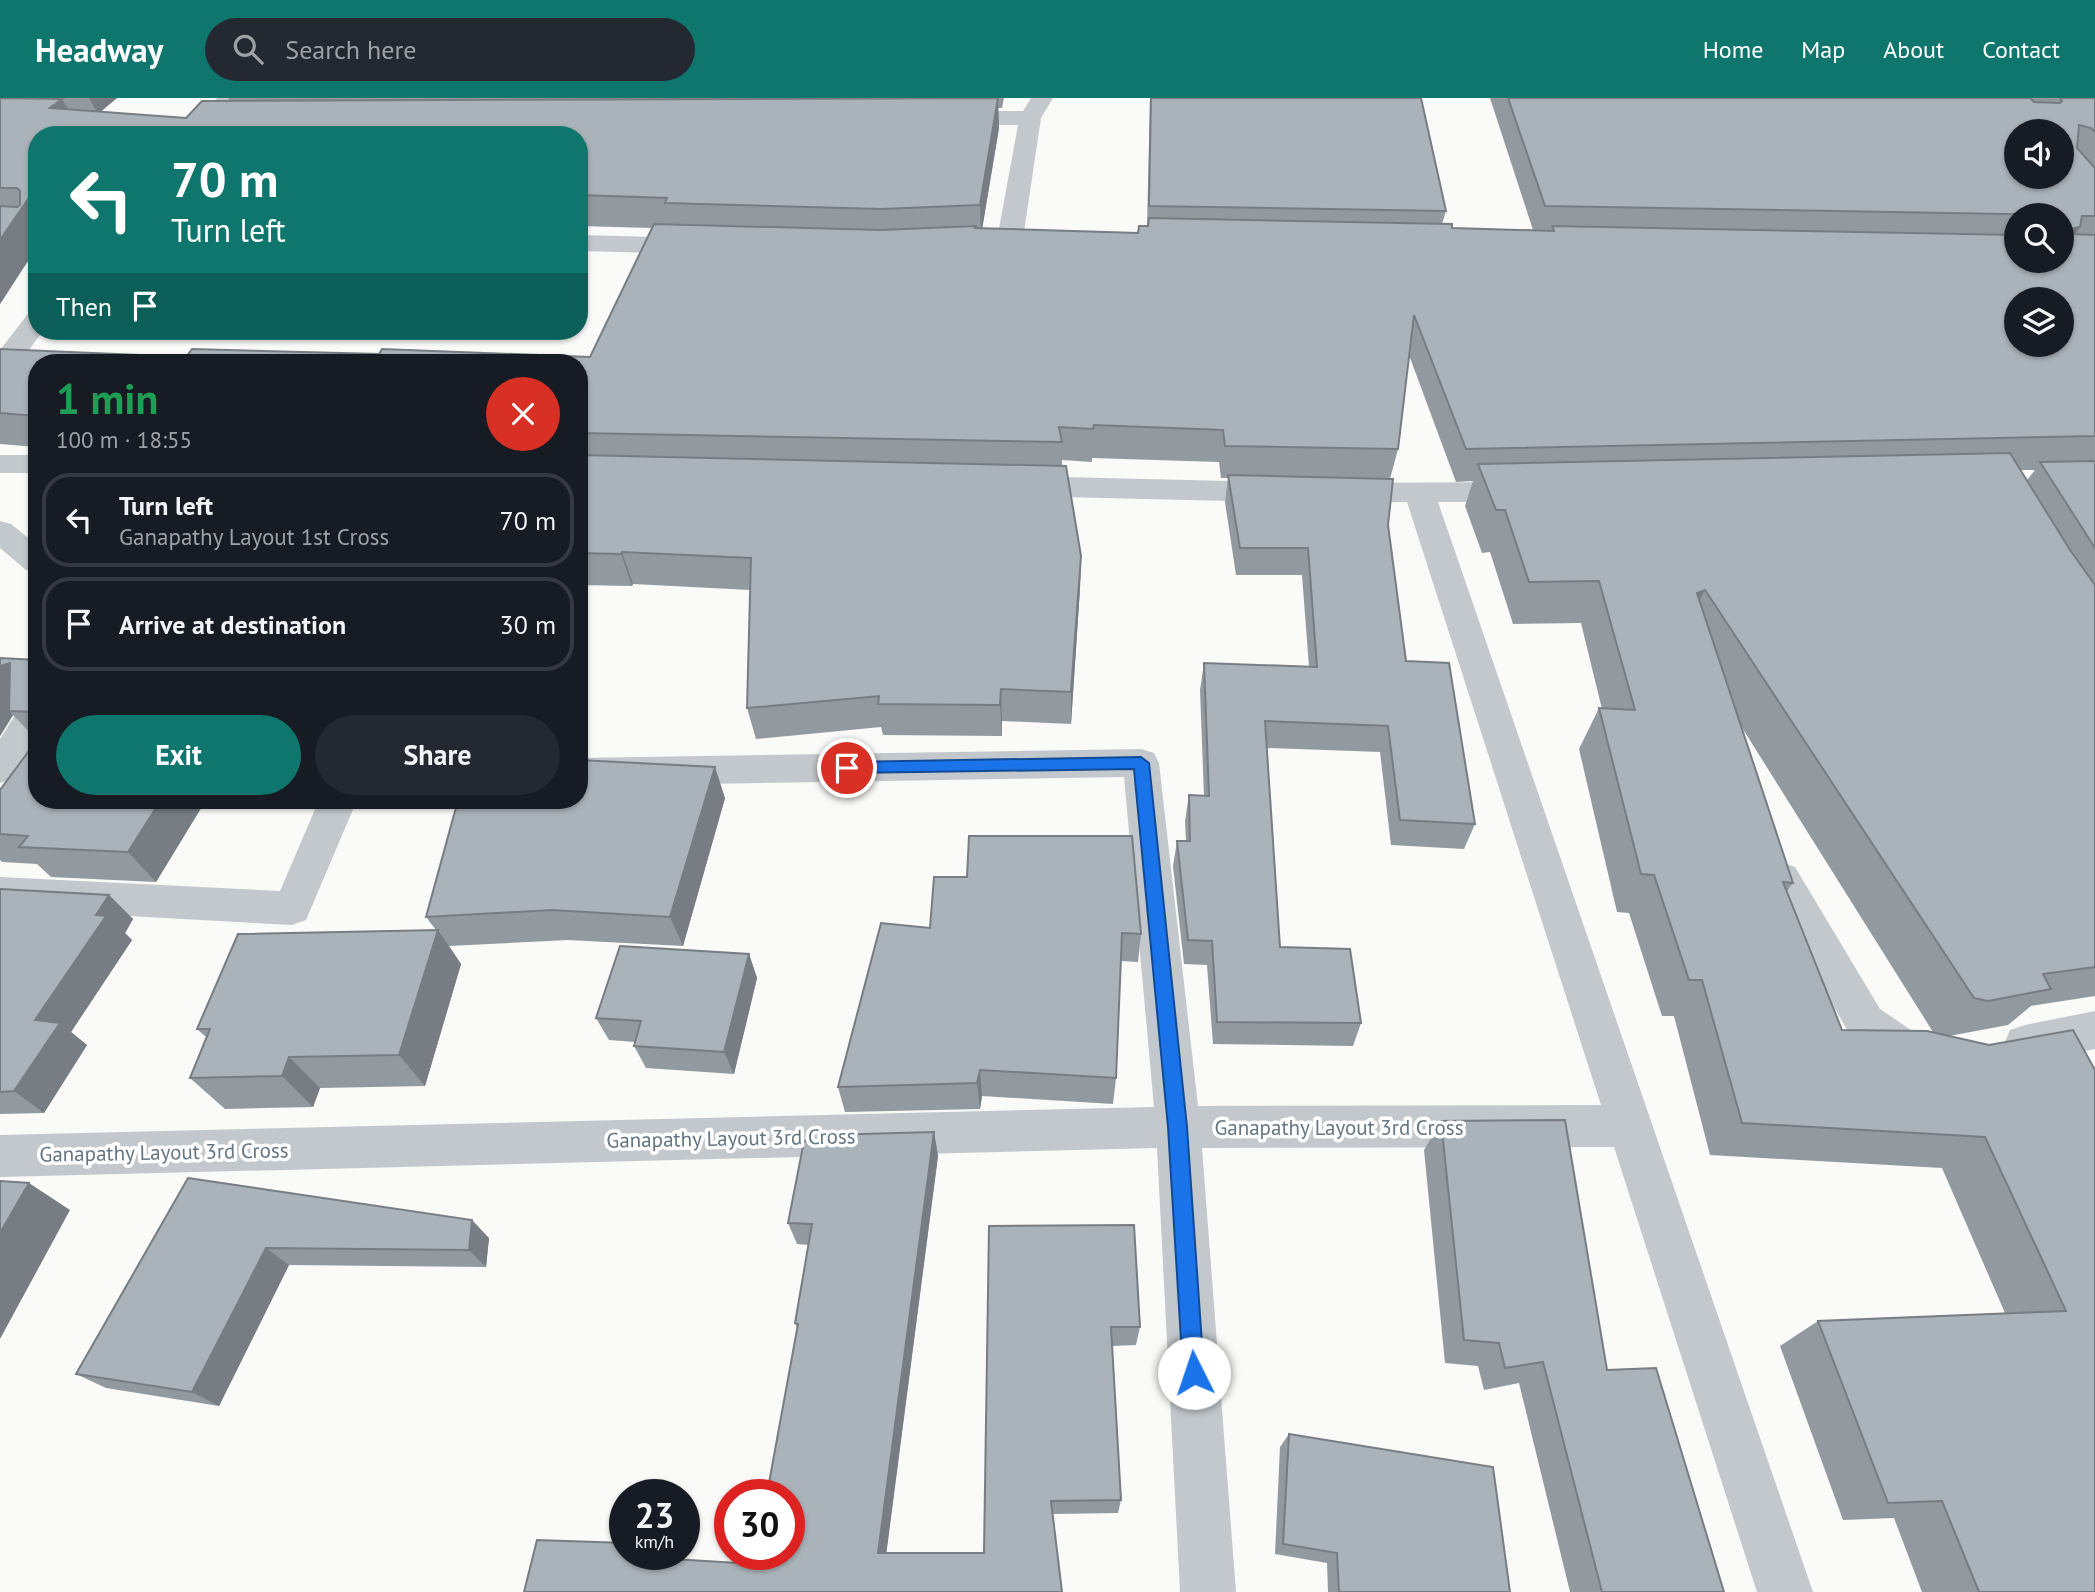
<!DOCTYPE html>
<meta charset="utf-8">
<style>
:root{--surface:#171b24;--page:#242831;--text:#f1f3f6;--muted:#9ea1a6;--line:#363941;--accent:#0f766e}
body{margin:0;font-family:"PT Sans",sans-serif;background:var(--page);color:var(--text);height:100vh;display:flex;flex-direction:column;font-size:26px;white-space:nowrap}
*{box-sizing:border-box;margin:0}
p{font-size:23px;color:var(--muted)}
.icon{flex:none;width:38px;height:38px;fill:none;stroke:currentColor;stroke-width:2;stroke-linecap:round;stroke-linejoin:round}
.map{position:relative;flex:1;overflow:hidden}
.drawer{position:absolute;left:28px;top:256px;width:560px;height:455px;display:flex;flex-direction:column;background:var(--surface);border-radius:28px;box-shadow:0 2px 5px #0004}
.drawer>*{flex:none}
.banner{position:absolute;left:28px;top:28px;width:560px;height:214px;border-radius:28px;box-shadow:0 2px 5px #0004;background:#0f766e;color:#fff;overflow:hidden}
.controls{position:absolute;left:2004px;top:21px;display:grid;gap:14px}
.controls a{display:grid;place-items:center;width:70px;height:70px;border-radius:50%;background:var(--surface);box-shadow:0 2px 5px #0004;font-size:35px}
.speed{position:absolute;left:609px;top:1381px;display:flex;gap:14px;font-size:35px;font-weight:700;text-align:center}
.speed>*{display:grid;place-content:center;width:91px;height:91px;border-radius:50%;background:var(--surface);box-shadow:0 2px 5px #0004;line-height:1}
.speed small{font-size:18px;font-weight:400}
.speed .limit{border:10px solid #d22;background:#fff;color:#111}
.pin{position:absolute;display:grid;place-items:center;width:60px;height:60px;color:#fff;margin:-30px;border:4px solid #fff;border-radius:50%;box-shadow:0 2px 7px #0007}
.me{position:absolute;width:77px;margin:-38px;rotate:356deg;stroke-linejoin:round;filter:drop-shadow(0 0 5px #0008)}
.turn{display:flex;align-items:center;gap:24px;height:147px;padding:0 28px;font-size:32px}
.turn .icon{width:91px;height:91px;stroke-width:2.5}
.turn b{display:block;font-size:49px;line-height:60px}
.then{display:flex;align-items:center;height:66px;padding:0 28px;background:#0003;gap:14px;font-size:26px}
.round{display:grid;place-items:center;flex:none;width:74px;height:74px;border-radius:37px;background:var(--page)}
.headline{display:flex;align-items:center;justify-content:space-between;height:119px;padding:0 28px}
h1{font-size:42px;font-weight:700;line-height:52px;color:#1e9e55}
.button{display:flex;gap:14px;margin-top:auto;padding:14px 28px}
.button a{flex:1;height:80px;border-radius:42px;background:var(--accent);color:#fff;font-size:28px;font-weight:700;line-height:80px;text-align:center}
.button a+a{background:var(--page);color:var(--text)}
ul{padding:0;list-style:none}
li{display:flex;align-items:center;gap:21px;height:94px;margin:0 14px 10px;padding:0 14px;border:4px solid var(--line);border-radius:28px}
li div{flex:1}
li b{display:block;font-size:26px}
li em{font-style:normal}
header{display:flex;align-items:center;gap:42px;box-sizing:border-box;height:98px;padding:0 35px;background:var(--accent);color:#fff}
header strong{font-size:33px}
nav{display:flex;gap:38px;margin-inline-start:auto;font-size:24px}
.search{width:490px;height:63px;background:var(--page);display:flex;align-items:center;gap:18px;box-sizing:border-box;padding:0 24px;border-radius:38px;color:var(--muted);font-size:26px}
.map>svg:first-child{display:block}
</style>
<header>
<strong>Headway</strong>
<div class="search"><svg class="icon" aria-label="search" viewBox="0 0 24 24"><circle cx="10" cy="10" r="6"/><path d="M15 15l6 6"/></svg>Search here</div>
<nav><a>Home</a><a>Map</a><a>About</a><a>Contact</a></nav>
</header>
<div class="map">
<svg width="2095" height="1494" viewBox="0 0 2095 1494">
<rect width="100%" height="100%" fill="#fafaf8"/>
<g fill="none" stroke-linecap="round" stroke-linejoin="round">
<path fill="#c3c8cc" fill-rule="evenodd" d="M 1031,0 L 1053,0 L 1041,20 L 1022,147 L 1018,152 L 1009,155 L 1000,152 L 996,147 L 1018,27 L 948,27 L 940,25 L 937,20 L 940,15 L 948,13 L 1023,13 Z
M 579,137 L 696,140 L 705,143 L 709,148 L 705,153 L 696,156 L 579,153 Z
M 0,357 L 37,357 L 37,375 L 0,375 Z
M 1019,378 L 1277,384 L 1288,387 L 1292,394 L 1288,401 L 1277,404 L 1019,398 L 1008,395 L 1004,388 L 1008,381 Z
M 1522,384 L 1533,387 L 1537,394 L 1533,401 L 1522,404 L 1438,404 L 1813,1494 L 1757,1494 L 1614,1049 L 1202,1050 L 1236,1494 L 1180,1494 L 1157,1050 L 0,1079 L 0,1037 L 1154,1009 L 1124,679 L 579,688 L 579,660 L 1141,651 L 1154,655 L 1159,665 L 1198,1008 L 1601,1007 L 1407,404 L 1341,405 L 1330,402 L 1326,395 L 1330,388 L 1341,385 Z
M 319,702 L 357,702 L 306,822 L 292,827 L 0,811 L 0,779 L 280,793 Z
M 1781,764 L 1795,769 L 1880,911 L 1917,936 L 1936,942 L 1943,956 L 1936,970 L 1921,975 L 1892,967 L 1850,937 L 1761,780 L 1767,769 Z
M 2095,913 L 2095,951 L 2025,965 L 2010,960 L 2004,946 L 2010,932 L 2025,927 Z"/>
<path fill="#c3c8cc" fill-rule="evenodd" d="M 217,0 L 240,0 L 208,37 L 185,37 Z
M 37,214 L 37,233 L 43,233 L 10,277 L 0,279 L 0,252 L 28,216 Z
M 0,423 L 11,426 L 37,447 L 37,475 L 26,472 L 0,450 Z
M 37,599 L 37,642 L 13,681 L 0,685 L 0,641 L 24,603 Z"/>
</g>
<path fill="#929a9f" fill-rule="evenodd" d="M 0,0 L 117,0 L 100,14 L 186,20 L 230,3 L 228,0 L 1004,0 L 1002,10 L 998,10 L 999,30 L 982,130 L 1138,135 L 1147,128 L 1150,0 L 1421,0 L 1446,113 L 1442,126 L 1452,130 L 1533,132 L 1490,0 L 2095,0 L 2095,898 L 2031,908 L 2008,927 L 1949,938 L 1989,947 L 2073,932 L 2095,1494 L 1922,1494 L 1894,1420 L 1843,1422 L 1780,1248 L 1818,1223 L 2005,1215 L 1942,1070 L 1710,1057 L 1674,918 L 1662,918 L 1629,815 L 1617,814 L 1579,651 L 1599,610 L 1602,611 L 1581,525 L 1513,526 L 1490,454 L 1482,455 L 1465,408 L 1473,383 L 1456,384 L 1409,257 L 1398,351 L 1390,381 L 1388,427 L 1406,563 L 1475,726 L 1464,751 L 1391,747 L 1380,654 L 1267,650 L 1280,849 L 1361,925 L 1353,948 L 1213,946 L 1207,867 L 1184,866 L 1173,768 L 1177,743 L 1186,743 L 1185,723 L 1189,697 L 1204,698 L 1200,592 L 1204,565 L 1309,569 L 1302,477 L 1236,477 L 1225,404 L 1228,380 L 1221,380 L 1219,364 L 1092,360 L 1092,364 L 1062,362 L 1062,368 L 1081,458 L 1080,490 L 1071,626 L 1002,623 L 1002,638 L 883,637 L 881,629 L 756,641 L 747,610 L 750,492 L 633,486 L 632,488 L 579,487 L 579,264 L 37,264 L 37,349 L 0,346 L 0,251 L 186,259 L 379,256 L 590,259 L 652,130 L 579,128 L 579,37 L 37,37 L 37,149 L 0,206 ZM 2016,117 L 2062,117 L 2016,163 ZM 2020,372 L 2035,372 L 2027,382 ZM 1741,628 L 1933,934 L 1842,932 L 1787,793 L 1793,785 Z
M 0,560 L 37,614 L 37,642 L 13,617 L 0,638 Z
M 579,659 L 581,662 L 725,700 L 683,848 L 568,842 L 449,848 L 461,866 L 425,988 L 320,990 L 313,1009 L 225,1011 L 190,980 L 206,939 L 197,931 L 436,832 L 426,819 Z
M 0,692 L 206,702 L 156,784 L 51,779 L 37,766 L 2,764 L 0,762 Z
M 0,791 L 109,797 L 133,821 L 125,835 L 132,842 L 71,934 L 87,947 L 44,1015 L 0,1016 Z
M 930,830 L 1141,836 L 1138,864 L 1121,863 L 1116,980 L 1113,1006 L 982,998 L 980,1011 L 845,1014 L 838,989 Z
M 749,856 L 757,880 L 734,976 L 646,970 L 634,948 L 635,944 L 609,942 L 596,920 Z
M 1441,1023 L 1607,1272 L 1724,1494 L 1570,1494 L 1519,1285 L 1484,1292 L 1478,1268 L 1445,1265 L 1424,1052 Z
M 934,1034 L 938,1058 L 886,1455 L 984,1455 L 989,1128 L 1140,1229 L 1136,1247 L 1112,1248 L 1121,1402 L 1118,1415 L 1053,1416 L 1062,1494 L 524,1494 L 625,1456 L 643,1456 L 644,1460 L 754,1466 L 797,1230 L 795,1225 L 809,1147 L 797,1146 L 788,1125 L 824,1045 Z
M 188,1080 L 489,1140 L 486,1169 L 289,1167 L 219,1308 L 106,1290 L 76,1276 Z
M 1289,1336 L 1510,1494 L 1328,1494 L 1327,1465 L 1275,1456 L 1280,1349 Z"/>
<path fill="#777d82" d="M 89,0 L 117,0 L 98,16 Z
M 998,0 L 999,30 L 981,138 L 980,107 Z
M 62,1 L 79,31 L 50,10 Z
M 37,88 L 37,149 L 0,206 L 0,142 Z
M 2080,129 L 2062,157 L 2069,131 Z
M 622,454 L 633,486 L 632,488 L 621,456 Z
M 1081,458 L 1080,490 L 1071,626 L 1071,594 Z
M 1705,492 L 1682,534 L 1697,495 Z
M 10,565 L 9,613 L 13,617 L 0,638 L 0,568 Z
M 1001,591 L 1002,623 L 1002,638 L 1000,607 Z
M 715,669 L 725,700 L 683,848 L 670,819 Z
M 161,702 L 206,702 L 156,784 L 128,754 Z
M 109,797 L 133,821 L 125,835 L 132,842 L 71,934 L 87,947 L 44,1015 L 14,993 L 35,922 Z
M 438,832 L 461,866 L 425,988 L 399,957 Z
M 749,856 L 757,880 L 734,976 L 724,954 Z
M 289,959 L 320,990 L 313,1009 L 282,978 Z
M 980,972 L 982,998 L 980,1011 L 977,985 Z
M 934,1034 L 938,1058 L 885,1466 L 878,1455 Z
M 29,1085 L 70,1112 L 0,1241 L 0,1135 Z
M 472,1122 L 489,1140 L 486,1169 L 469,1152 Z
M 266,1150 L 289,1167 L 219,1308 L 192,1294 Z
M 625,1456 L 644,1456 L 642,1469 L 624,1458 Z"/>
<path fill="#aab3b9" stroke="#777d82" stroke-width="2" fill-rule="evenodd" d="M 0,0 L 62,1 L 50,10 L 186,20 L 202,3 L 998,0 L 980,107 L 881,111 L 665,105 L 667,100 L 579,97 L 579,37 L 37,37 L 37,88 L 0,142 L 0,108 L 17,109 L 20,107 L 20,93 L 17,90 L 0,90 Z
M 1151,0 L 1421,0 L 1446,113 L 1149,108 Z
M 1508,0 L 2030,0 L 2034,4 L 2060,5 L 2062,3 L 2060,0 L 2095,0 L 2095,34 L 2091,30 L 2079,27 L 2077,50 L 2095,70 L 2095,118 L 2082,118 L 2080,129 L 2069,131 L 2073,136 L 2095,137 L 2095,338 L 1466,351 L 1414,217 L 1398,351 L 1225,348 L 1223,332 L 1094,327 L 1093,331 L 1059,329 L 1062,344 L 579,335 L 579,264 L 37,264 L 37,318 L 0,315 L 0,251 L 186,259 L 192,251 L 379,256 L 382,251 L 590,259 L 654,126 L 881,132 L 976,128 L 975,130 L 1138,135 L 1139,128 L 1148,128 L 1149,120 L 1452,126 L 1452,130 L 1554,133 L 1552,128 L 2016,137 L 2016,163 L 2062,163 L 2062,117 L 1545,108 ZM 2016,33 L 2062,33 L 2062,79 L 2016,79 ZM 2016,201 L 2062,201 L 2062,247 L 2016,247 Z
M 2010,355 L 2070,452 L 2095,487 L 2095,869 L 2043,876 L 2051,891 L 1988,903 L 1974,900 L 1705,492 L 1697,495 L 1793,785 L 1783,784 L 1842,932 L 1927,933 L 1989,947 L 2073,932 L 2095,972 L 2095,1494 L 1979,1494 L 1942,1403 L 1888,1405 L 1818,1223 L 2066,1213 L 1985,1039 L 1742,1025 L 1702,882 L 1689,882 L 1654,777 L 1641,776 L 1599,610 L 1635,612 L 1599,483 L 1529,484 L 1505,412 L 1496,412 L 1478,366 Z
M 579,357 L 1066,368 L 1081,458 L 1071,594 L 1001,591 L 1000,607 L 878,606 L 879,598 L 747,610 L 751,460 L 622,454 L 621,456 L 579,455 Z
M 2095,363 L 2095,450 L 2040,364 Z
M 1228,377 L 1393,381 L 1388,427 L 1406,563 L 1449,565 L 1475,726 L 1400,722 L 1388,628 L 1265,623 L 1280,849 L 1350,851 L 1361,925 L 1217,924 L 1212,843 L 1188,842 L 1177,743 L 1190,743 L 1189,697 L 1209,698 L 1204,565 L 1317,569 L 1308,450 L 1240,450 Z
M 0,560 L 37,562 L 37,614 L 9,613 L 10,565 L 0,568 Z
M 37,642 L 37,702 L 161,702 L 128,754 L 19,749 L 28,738 L 0,736 L 0,692 Z
M 579,662 L 715,669 L 670,819 L 552,812 L 426,819 L 458,702 L 579,702 Z
M 969,738 L 1132,738 L 1141,836 L 1122,835 L 1116,980 L 980,972 L 977,985 L 838,989 L 881,825 L 930,830 L 934,779 L 967,779 Z
M 0,791 L 109,797 L 96,817 L 106,818 L 35,922 L 60,925 L 14,993 L 0,994 Z
M 438,832 L 399,957 L 289,959 L 282,978 L 190,980 L 210,931 L 197,931 L 238,836 Z
M 620,848 L 749,856 L 724,954 L 634,948 L 641,923 L 596,920 Z
M 1565,1022 L 1607,1272 L 1656,1270 L 1724,1494 L 1602,1494 L 1543,1264 L 1505,1270 L 1499,1245 L 1464,1242 L 1441,1023 Z
M 934,1034 L 878,1455 L 984,1455 L 989,1128 L 1134,1127 L 1140,1229 L 1111,1229 L 1121,1402 L 1051,1403 L 1062,1494 L 524,1494 L 537,1442 L 625,1445 L 624,1458 L 754,1466 L 756,1456 L 789,1456 L 789,1396 L 767,1396 L 798,1226 L 795,1225 L 812,1126 L 788,1125 L 804,1043 L 824,1045 L 826,1037 Z
M 188,1080 L 472,1122 L 469,1152 L 266,1150 L 192,1294 L 76,1276 Z
M 0,1083 L 29,1085 L 0,1135 Z
M 1289,1336 L 1493,1369 L 1510,1494 L 1339,1494 L 1337,1455 L 1283,1446 Z"/>
<path fill="#1a73e8" stroke="#114b97" stroke-width="2" d="M 1141,659 L 1149,665 L 1187,1029 L 1204,1275 L 1201,1282 L 1194,1285 L 1186,1282 L 1183,1275 L 1168,1029 L 1134,671 L 847,675 L 839,670 L 847,664 Z"/>
<g text-anchor="middle" dominant-baseline="central" stroke-width="7" stroke-linejoin="round" paint-order="stroke">
<g font-size="21" fill="#657683" stroke="#fff">
<text x="1339" y="1029">Ganapathy Layout 3rd Cross</text>
<text transform="translate(731 1040) rotate(-1)">Ganapathy Layout 3rd Cross</text>
<text transform="translate(164 1054) rotate(-1)">Ganapathy Layout 3rd Cross</text>
</g>
</g>
</svg>
<div class="controls">
<a><svg class="icon" aria-label="sound" viewBox="0 0 24 24"><path d="M4 9h4l5-4v14l-5-4H4zM17 9q2 3 0 6"/></svg></a>
<a><svg class="icon" aria-label="search" viewBox="0 0 24 24"><circle cx="10" cy="10" r="6"/><path d="M15 15l6 6"/></svg></a>
<a><svg class="icon" aria-label="layers" viewBox="0 0 24 24"><path d="M12 4l9 5-9 5-9-5zM3 14l9 5 9-5"/></svg></a>
</div>
<div class="speed"><div>23<small>km/h</small></div><div class="limit">30</div></div>
<div class="pin" style="left:847px;top:670px;background:#d93025"><svg class="icon" aria-label="arrive" viewBox="0 0 24 24"><path d="M6 21V4h12l-3 4 3 4H6"/></svg></div>
<svg class="me" style="left:1194px;top:1275px" viewBox="-20 -20 40 40"><circle r="19" fill="#fff"/><path d="M0-13L10 11 0 6-10 11z" fill="#1a73e8"/></svg>
<div class="banner">
<div class="turn"><svg class="icon" aria-label="left" viewBox="0 0 24 24"><path d="M17 20v-9H6M10 6l-5 5 5 5"/></svg><div><b>70 m</b>Turn left</div></div>
<div class="then">Then<svg class="icon" aria-label="arrive" viewBox="0 0 24 24"><path d="M6 21V4h12l-3 4 3 4H6"/></svg></div>
</div>
<section class="drawer">
<div class="headline"><div><h1>1 min</h1><p>100 m · 18:55</p></div><a class="round" style="background:#d93025;color:#fff"><svg class="icon" aria-label="close" viewBox="0 0 24 24"><path d="M6 6l12 12M18 6L6 18"/></svg></a></div>
<ul>
<li><svg class="icon" aria-label="left" viewBox="0 0 24 24"><path d="M17 20v-9H6M10 6l-5 5 5 5"/></svg><div><b>Turn left</b><p>Ganapathy Layout 1st Cross</p></div><em>70 m</em></li>
<li><svg class="icon" aria-label="arrive" viewBox="0 0 24 24"><path d="M6 21V4h12l-3 4 3 4H6"/></svg><div><b>Arrive at destination</b></div><em>30 m</em></li>
</ul>
<div class="button"><a>Exit</a><a>Share</a></div>
</section>
</div>
